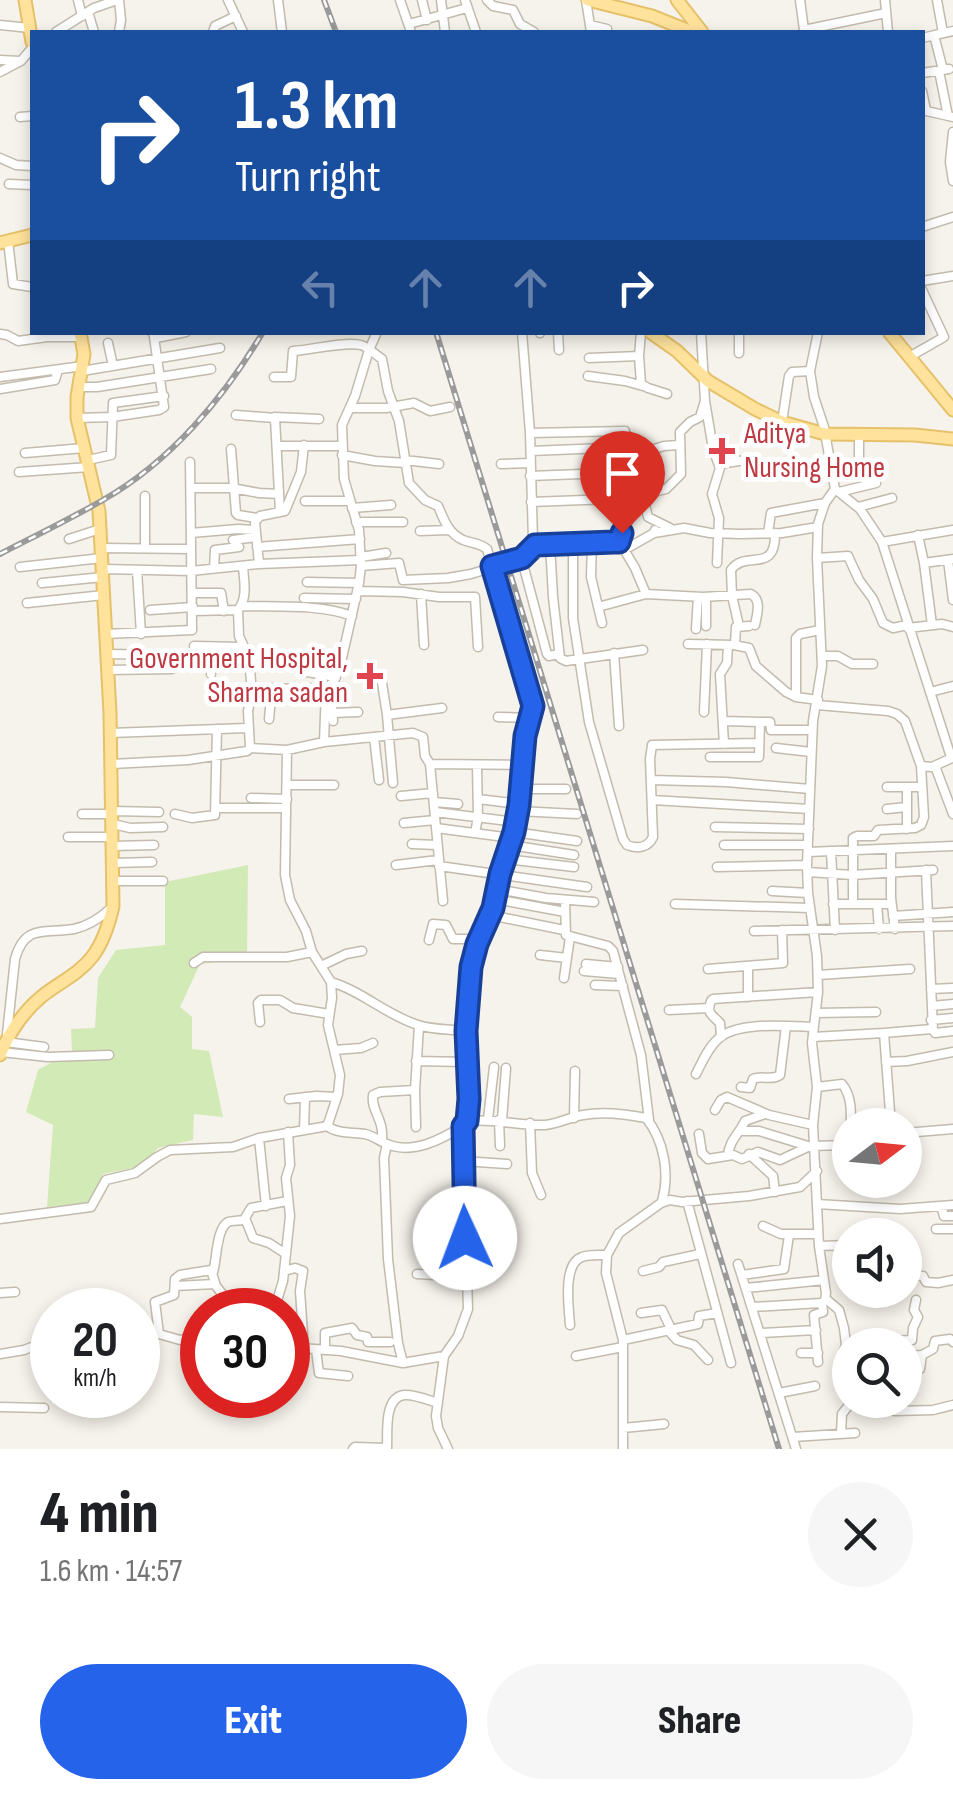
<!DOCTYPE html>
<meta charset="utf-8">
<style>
:root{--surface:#fff;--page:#f6f6f6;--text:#202124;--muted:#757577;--accent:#2563eb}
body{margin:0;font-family:"Sofia Sans Condensed",sans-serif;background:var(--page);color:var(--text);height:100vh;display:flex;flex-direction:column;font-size:38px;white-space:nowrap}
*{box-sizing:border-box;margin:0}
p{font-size:32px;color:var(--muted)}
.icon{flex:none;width:55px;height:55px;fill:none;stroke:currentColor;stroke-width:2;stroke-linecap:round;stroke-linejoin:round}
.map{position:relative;height:1449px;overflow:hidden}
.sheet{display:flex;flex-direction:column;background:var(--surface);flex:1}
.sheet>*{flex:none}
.top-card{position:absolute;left:30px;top:30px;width:895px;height:305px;border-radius:0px;box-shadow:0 5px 15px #0003;background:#1a4fa0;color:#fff;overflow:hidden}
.needle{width:65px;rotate:74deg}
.controls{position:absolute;left:832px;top:1108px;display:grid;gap:20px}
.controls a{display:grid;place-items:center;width:90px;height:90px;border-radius:50%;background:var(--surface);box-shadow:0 5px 15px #0003;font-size:50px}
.speed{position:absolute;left:30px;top:1288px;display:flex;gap:20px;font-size:50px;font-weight:700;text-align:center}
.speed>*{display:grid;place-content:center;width:130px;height:130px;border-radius:50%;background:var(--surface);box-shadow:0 5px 15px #0003;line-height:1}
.speed small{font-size:25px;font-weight:400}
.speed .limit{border:15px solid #d22;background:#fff;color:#111}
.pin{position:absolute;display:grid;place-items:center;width:85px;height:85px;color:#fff;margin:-102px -42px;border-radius:50% 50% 50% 0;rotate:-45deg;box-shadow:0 0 10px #0007}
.pin .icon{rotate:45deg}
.me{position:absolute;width:110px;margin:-55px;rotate:358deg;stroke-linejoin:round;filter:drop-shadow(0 0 8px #0008)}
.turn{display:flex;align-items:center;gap:35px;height:210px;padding:0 40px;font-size:45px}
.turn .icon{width:130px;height:130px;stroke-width:2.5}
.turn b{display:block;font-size:70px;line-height:85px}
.lanes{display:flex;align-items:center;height:95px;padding:0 40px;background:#0003;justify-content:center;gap:50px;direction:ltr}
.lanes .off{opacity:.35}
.round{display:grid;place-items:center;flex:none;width:105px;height:105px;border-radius:52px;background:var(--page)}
.headline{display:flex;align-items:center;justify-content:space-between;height:170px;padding:0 40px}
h1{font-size:60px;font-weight:800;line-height:75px}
.cta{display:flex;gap:20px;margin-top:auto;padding:20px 40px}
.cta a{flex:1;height:115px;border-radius:60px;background:var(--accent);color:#fff;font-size:40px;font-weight:800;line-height:115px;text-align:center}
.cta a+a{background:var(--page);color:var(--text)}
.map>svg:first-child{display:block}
</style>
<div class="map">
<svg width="953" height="1449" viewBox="0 0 953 1449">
<rect width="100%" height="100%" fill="#f6f3ec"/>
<path fill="#d2eab5" d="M 248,865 L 247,958 L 200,964 L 180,1007 L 192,1017 L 192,1049 L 209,1051 L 223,1117 L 194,1114 L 193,1140 L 158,1148 L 142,1166 L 103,1174 L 93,1202 L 47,1207 L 53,1125 L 26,1112 L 38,1070 L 72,1051 L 71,1029 L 95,1028 L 98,978 L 116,950 L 165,945 L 165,882 Z"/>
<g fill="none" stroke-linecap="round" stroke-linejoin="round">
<g stroke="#c2bbae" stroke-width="11">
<path id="minor" d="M 78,0 L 82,16
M 119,0 L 121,20 L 119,32
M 228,0 L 243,32
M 278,0 L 282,32
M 400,0 L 411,32
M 422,0 L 427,20
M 441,0 L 445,32
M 465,0 L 476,32
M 487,0 L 493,6 L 513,10 L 520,24 L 534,32
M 586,0 L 591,32
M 800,0 L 804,30
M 885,0 L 888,32
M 937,0 L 943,33
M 88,12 L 94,32
M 409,24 L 467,8
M 0,25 L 30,28
M 590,25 L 607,29
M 804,30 L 886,13
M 56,32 L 94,8 L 117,0
M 213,32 L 215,26 L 236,16
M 934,35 L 943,70
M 922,38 L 953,31
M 0,60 L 20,61
M 939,71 L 948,116
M 0,72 L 21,61 L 32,48
M 922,73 L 949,69
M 922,91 L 926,110
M 922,110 L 953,117
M 20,117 L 32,116
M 953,132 L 950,162 L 953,181
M 0,158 L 16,165 L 32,166
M 9,184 L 32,185
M 922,227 L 953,217
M 8,241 L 13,284 L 32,287
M 922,281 L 953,276
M 152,332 L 156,338 L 186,332
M 522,332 L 530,433 L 533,541 L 536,546 L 619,541 L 636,505 L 642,498 L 649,493 L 666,489 L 681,474 L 680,432 L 690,422 L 700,417 L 705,401
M 540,332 L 540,333
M 558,332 L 559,350
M 641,332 L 639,356 L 641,384 L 648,388 L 667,394
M 701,332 L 705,401 L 713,449 L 720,468 L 712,494 L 719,518 L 717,563
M 739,332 L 739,353
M 0,334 L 7,335 L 18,341 L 47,337 L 81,337
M 108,343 L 113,366
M 909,357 L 944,337 L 922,290
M 589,358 L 639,356
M 82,371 L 220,348
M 588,376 L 625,381 L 643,386
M 0,377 L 83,366
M 274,377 L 291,377 L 293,351 C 312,350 344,341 361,345 C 368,347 376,355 382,359 L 388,391 L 399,421 L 409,483 L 425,500 L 438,506 C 444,520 448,533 463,540 C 473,544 478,542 487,549 L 532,700 L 533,707 L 525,736 L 519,805 L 514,832 L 500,874 L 493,908 L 477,945 L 471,967 L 466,1031 L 469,1099 L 467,1121 L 463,1126 L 463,1147 L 468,1309 L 458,1336 L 444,1356 L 436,1416 L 438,1428 L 448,1449
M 79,387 L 97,387 L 211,369
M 0,389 L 55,380 L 58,370
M 350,408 L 386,408 L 414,403 L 430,411 L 450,407
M 236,415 L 275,418 L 280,512
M 275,417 L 319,419
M 77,418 L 112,417 L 159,410 L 164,407 L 154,337
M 782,422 L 789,376 L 792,372 L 810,371
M 530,433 L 625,431 L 633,461 L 633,498
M 277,446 L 342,446
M 231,449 L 236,513 L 238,515 L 257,518
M 531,451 L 628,447
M 25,453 L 84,448
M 342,455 L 375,461 L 406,463
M 631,456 L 664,446 L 679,445
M 88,460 L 111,455 L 113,403 L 164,396
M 405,460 L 439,464
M 501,464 L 530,463
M 719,464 L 746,460
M 19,472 L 89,467
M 859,475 L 859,434
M 530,476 L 633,472
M 191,488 L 232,488 L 259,493 L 279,494
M 835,489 L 860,509 L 882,542 L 950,754 L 953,758
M 839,492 L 876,483
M 145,496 L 145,548
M 643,497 L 648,517 L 670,528
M 305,501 L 349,501
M 531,502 L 637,498
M 858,507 L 892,498
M 352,508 L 391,505
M 356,522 L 403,522
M 420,531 L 449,530
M 191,533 L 238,529 L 255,530
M 654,533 L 684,528 L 710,533 L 740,534 L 782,533 L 818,527
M 768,533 L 771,513 L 825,503
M 918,535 L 924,563 L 932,625
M 69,539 L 100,529
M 233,540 L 256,537
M 592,541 L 591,577 L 602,623
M 619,541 L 635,568 L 646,594
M 573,542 L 573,618 L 589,722 L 623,839 L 627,845 C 637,849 648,848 653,837 L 650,759 L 652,745 L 759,743
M 882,542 L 953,530
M 550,544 L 553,597 L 560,658 L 566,661 L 643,650
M 535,545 L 524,555 L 523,564 L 547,654 L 549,656 L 559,654
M 257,547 L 360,539
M 101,548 L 191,549
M 624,550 L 654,533 L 655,530
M 361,557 L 386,553
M 817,558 L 848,556 L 859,580 L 873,599 L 883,623 L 893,628 L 907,625
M 948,560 L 953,600
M 924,563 L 953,559
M 259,564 L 255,522 L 260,516 L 285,511 L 301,472 L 304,445
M 361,566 L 399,563 L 403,580 L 448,578 L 471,574 L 523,558
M 20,567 L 102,558
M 243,567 C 244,581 248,598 238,610 L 239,636 L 249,658 L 252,693
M 214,568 L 215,550 L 239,547
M 103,569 L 191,571 L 259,564 L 361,560
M 137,570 L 141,634
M 307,582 L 359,583
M 42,583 L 103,577
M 357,591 L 403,592 L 439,597 L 475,597 L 478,647
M 192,593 L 221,593 L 224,611
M 421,594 L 424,645
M 304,598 L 356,599
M 27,603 L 104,595
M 242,606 C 274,607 322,604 352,616
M 598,607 L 646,594 L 703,597 L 751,594 C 762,600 757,614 755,625
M 150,610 L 193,607
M 193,611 L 238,610
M 706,626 L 706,597
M 739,626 L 732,596 L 731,570 C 746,549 776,575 775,533
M 908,628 L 942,624 L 953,627
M 696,629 L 698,597
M 105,634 L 192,630 L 190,462
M 688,644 L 734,645 L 749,648 L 756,666 L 786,692 L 796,697 L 818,700
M 735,645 L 736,627 L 749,626
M 194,646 L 243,647
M 210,647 L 211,674
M 614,653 L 619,726
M 107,654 L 171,655
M 822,656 L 838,656 L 852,664 L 873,664
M 108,670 L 172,669
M 307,672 L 336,677
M 382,683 L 387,715 L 393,783
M 331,686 L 333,721
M 930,692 L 953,686
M 796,697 L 796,638 L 800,634 L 820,630
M 817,705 L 888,711 L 897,714 L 905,721 L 921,766 L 932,767 L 952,758
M 704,712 L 707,644
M 333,713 L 358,712
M 387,715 L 442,708
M 498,717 L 530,718
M 269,719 L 272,688
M 760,722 L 770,722 L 771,730 L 812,730
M 111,733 L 247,728
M 374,737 L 379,780
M 324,742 L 326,688
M 724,744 L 720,674 L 727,663 L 728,645
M 250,748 L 287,750 L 324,742 L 413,733 L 423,737 L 425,756 L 430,764 L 522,765
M 776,748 L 811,752
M 710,757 L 759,757 L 760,722 L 724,721
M 112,764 L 188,760 L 247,751 L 250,748 L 248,711 L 252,693 L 268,689 L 326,688 L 334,682 L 342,658 L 359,583 L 361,566 L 359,530 L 344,479 L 342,425 L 355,396 L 369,350 L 377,332
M 430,764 L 443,901
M 935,766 L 953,814
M 651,780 L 726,782 L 810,789
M 287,785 L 334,785
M 887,787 L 922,787
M 907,787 L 907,829
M 520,789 L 566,789
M 401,796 L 433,793
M 251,798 L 287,799
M 478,799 L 519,804
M 652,800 L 809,809
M 434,802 L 458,804
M 216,808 L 286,808
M 887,809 L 907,807
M 113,811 L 159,812
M 518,811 L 577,814
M 435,812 L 516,822
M 82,814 L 113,814
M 175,814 L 192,818 L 215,815 L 217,729
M 404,823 L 435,820
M 113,824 L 130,828 L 163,827
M 715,827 L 809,829
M 436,828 L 512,838
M 514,832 L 577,841
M 475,833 L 478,817 L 477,766
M 68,837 L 113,837
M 412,844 L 437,845
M 510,845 L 574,855
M 724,845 L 808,845
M 113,846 L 154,845
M 891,849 L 891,898 L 895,929
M 831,851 L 835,930
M 808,852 L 953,846
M 506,859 L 574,867
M 113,863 L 152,862
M 396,865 L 438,860
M 439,866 L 587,887
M 717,867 L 807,865
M 926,870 L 933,1030 L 935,1033 L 953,1031
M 808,872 L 852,875 L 933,870
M 114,881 L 163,881
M 497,889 L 546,898 L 594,902
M 772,891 L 808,893
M 495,899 L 565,912
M 565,900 L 566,935 L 608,946 L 613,951 L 641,1055 L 649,1120
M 675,904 L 810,908
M 833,904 L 891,904
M 853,904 L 853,838 L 857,836 L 874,836 L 878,830 L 915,828 L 921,825 L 924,817 L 921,766
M 877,904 L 879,929
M 490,915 L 564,930
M 893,916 L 953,912
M 754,931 L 953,926
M 429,940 L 433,924 L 446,925 L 453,939 L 479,939
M 540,955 L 567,958
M 194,963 L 203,957 L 287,957 L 312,952
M 586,964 L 618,967
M 321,966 L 346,954 L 362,951
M 708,969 L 783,963 L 782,930
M 584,971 L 619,974
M 818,975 L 910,969
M 564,978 L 570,937
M 331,982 C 362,991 386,1015 418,1025 C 432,1030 451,1029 466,1031
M 595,985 L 623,986
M 931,989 L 953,988
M 748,997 L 748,966
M 932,1006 L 953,1004
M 669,1010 L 709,1008
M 816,1013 L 876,1012
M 931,1020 L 953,1018
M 260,1022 L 258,1003 L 261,1000 L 280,1000 L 293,1008 L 329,1014
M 884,1033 L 932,1029
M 7,1034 L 15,959 C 25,923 46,934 74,929 C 88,926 100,918 110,909
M 721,1037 L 720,1023 C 712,1015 706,1013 711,1001 L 713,999 L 818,992
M 813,1037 L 884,1033 L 891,1125
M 6,1042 L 44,1047
M 334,1050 L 361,1048 L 373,1043
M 1,1052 L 48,1057 L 109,1055
M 416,1061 L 467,1062
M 886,1062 L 907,1061 L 953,1052
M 696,1074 C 702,1062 708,1048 718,1039 C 737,1021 788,1026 813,1027
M 741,1087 L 750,1088 L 753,1079 C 762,1075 772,1081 780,1075 L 786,1026
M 817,1087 L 842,1084 C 855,1099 850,1125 850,1145
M 289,1099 L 316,1096 L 337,1097
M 715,1110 L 721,1100 L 727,1097 L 769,1115 L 813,1125
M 574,1118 L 575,1071
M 488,1119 L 494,1067
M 499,1120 L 500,1146
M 502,1120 L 506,1068
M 467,1121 C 493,1118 519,1126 545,1125 C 558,1124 570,1117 583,1115 C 603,1111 626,1114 646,1118 C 664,1140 670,1174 662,1201
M 530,1123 L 532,1173 L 541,1195
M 327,1126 C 338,1134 352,1132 365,1134 C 374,1136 379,1141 387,1144 C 413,1155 442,1139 463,1126
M 416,1127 L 415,1090 L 419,1026
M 304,1130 L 305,1097
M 741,1131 L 759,1131 L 808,1146
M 905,1133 L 953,1129
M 699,1134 L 702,1153 L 708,1159 L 733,1155 L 742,1159 L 758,1152 L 780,1160 L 810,1146 L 850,1145
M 259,1138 L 266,1206
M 382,1140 C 384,1118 371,1112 373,1095 L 380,1092 L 415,1090
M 387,1144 L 384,1158 L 388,1259 L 398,1343 L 403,1363
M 749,1154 L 773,1176 L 775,1192
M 728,1155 C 729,1141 739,1134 745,1121 L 765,1114
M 463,1161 L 507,1164
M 687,1201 L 731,1363
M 817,1204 L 900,1209 L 953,1205
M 941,1206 L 944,1216 L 953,1216
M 0,1219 L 91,1207 L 106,1180 L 135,1173 L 157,1157 L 170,1150 L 233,1147 L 259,1138 L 322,1127 L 327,1126 L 329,1121 L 338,1094 L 340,1075 L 328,1025 L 332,998 L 331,982 L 312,952 L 306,931 L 290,900 L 285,875 L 287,750
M 763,1226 L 781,1234 L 818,1234
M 936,1229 L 953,1229
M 427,1238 L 465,1238
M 819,1246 L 850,1245
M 286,1254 L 269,1243 L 253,1238 L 245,1218 L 251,1208 L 287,1201
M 738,1264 L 796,1449
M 284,1271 L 295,1268 L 303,1271 L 300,1291 L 304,1348
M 643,1271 L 659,1267 L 663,1262 L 700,1254
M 213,1272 C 217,1260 216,1229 228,1222 C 230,1221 244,1220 246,1220
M 417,1274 L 434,1275 L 434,1238
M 434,1275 L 467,1276
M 742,1275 L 784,1269 L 789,1235
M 905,1275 L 923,1276 L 926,1282 L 938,1283 L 953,1280
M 175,1286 L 215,1284
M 746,1288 L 824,1280
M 0,1293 L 15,1292
M 826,1299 L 839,1310 L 844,1328 L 846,1345 L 841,1360 L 850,1388
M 752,1307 L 821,1303 L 825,1301 L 826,1293 L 819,1246 L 813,1125 L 817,1087 L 812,1043 L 818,992 L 817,956 L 808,893 L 807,865 L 813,721 L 822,666 L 817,558 L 818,524 L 825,503 L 835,489 L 824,427 L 814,397 L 810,371 L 818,332
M 267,1310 L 276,1304 L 283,1281 L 290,1216 L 286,1178 L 290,1165 L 288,1132
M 641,1313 L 662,1310 L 671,1329
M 570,1325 C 569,1308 562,1264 582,1257 C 589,1254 599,1255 607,1255
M 668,1330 L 677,1340 L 694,1345 L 708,1360
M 288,1331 L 291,1331
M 760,1333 L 816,1330
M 159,1334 L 155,1302 L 174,1295 L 175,1279 L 180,1275 L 211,1270 L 216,1286 L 235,1310
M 138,1337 L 159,1334 L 180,1340 L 202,1337
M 623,1340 L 698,1324 L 699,1316 L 717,1313
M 885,1345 L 886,1341 L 912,1340 L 913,1328 L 918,1317 L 914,1310 L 916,1300
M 288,1347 L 341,1351 L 403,1363 L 444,1356
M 316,1350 L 319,1373 L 348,1376
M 325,1350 L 325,1333 L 352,1328 L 357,1335 L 367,1337 L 368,1342 L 390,1342
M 801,1353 L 818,1353
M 0,1354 L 24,1350 L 52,1339
M 576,1356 L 623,1347
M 905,1356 L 922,1355 L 933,1349 L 935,1341 L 950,1339 L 953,1342
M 818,1362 L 814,1315 L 823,1312 L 822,1303
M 905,1372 L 920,1369 L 922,1355
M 779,1393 L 815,1386
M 891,1400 L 892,1408 L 895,1411 L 933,1410 L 953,1405
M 0,1407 L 44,1408
M 623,1428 L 664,1424
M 841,1434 L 842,1414 L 853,1400
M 793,1437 L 855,1433
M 353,1449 L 355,1447 L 387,1448
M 387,1449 C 388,1434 383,1398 404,1395 C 414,1394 428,1400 438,1403
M 623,1449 L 623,1340 L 606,1273 L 607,1255 L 619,1233 L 661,1203 L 670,1200 L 682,1202 L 749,1196 L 800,1187 L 817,1171"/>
</g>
<g stroke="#e6c16a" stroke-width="15">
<path id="major" d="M 25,0 L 32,42
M 588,0 L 652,16 L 692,32
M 677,0 L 702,32
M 0,243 L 32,235
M 650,332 L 677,351 L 708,381 L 755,409 L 782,422 L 825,434 L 915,435 L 953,439
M 889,332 L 953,410
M 0,1055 C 8,1034 24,1011 41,997 C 58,983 78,975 92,957 C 103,943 109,924 113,906 L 110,713 L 99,511 L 77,418 L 77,397 L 84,354 L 80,332"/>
</g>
<use href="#minor" stroke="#fff" stroke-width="8"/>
<use href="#major" stroke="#ffe39c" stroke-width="11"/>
<g stroke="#9a9a9a" stroke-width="6">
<path id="rail" d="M 324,0 L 336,32
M 436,332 L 779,1449
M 0,554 C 35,536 70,519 103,500 C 170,462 224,398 263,332"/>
</g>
<use href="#rail" stroke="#fff" stroke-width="2.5" stroke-dasharray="8" stroke-linecap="butt"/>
</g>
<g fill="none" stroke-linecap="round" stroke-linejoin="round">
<g stroke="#184099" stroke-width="25">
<path id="route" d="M 465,1238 L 463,1126 L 467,1121 L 469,1099 L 466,1031 L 471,967 L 477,944 L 493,908 L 500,874 L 514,832 L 519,805 L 525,736 L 533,706 L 492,566 L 522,558 L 535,545 L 614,542 L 619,542 L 622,533"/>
</g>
<use href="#route" stroke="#2563eb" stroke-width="18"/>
</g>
<g fill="#e0444e" stroke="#fff" stroke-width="4">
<path d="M717 436h10v10h10v10h-10v10h-10v-10h-10v-10h10z"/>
<path d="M365 661h10v10h10v10h-10v10h-10v-10h-10v-10h10z"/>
</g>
<g text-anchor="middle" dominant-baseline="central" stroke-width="10" stroke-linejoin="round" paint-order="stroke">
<g font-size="30" fill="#be3a42" stroke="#fff" text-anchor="start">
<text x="744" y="434">Aditya<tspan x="744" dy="34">Nursing Home</tspan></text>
<text x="348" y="659" text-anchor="end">Government Hospital,<tspan x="348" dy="34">Sharma sadan</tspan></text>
</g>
</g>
</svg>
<div class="controls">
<a><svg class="needle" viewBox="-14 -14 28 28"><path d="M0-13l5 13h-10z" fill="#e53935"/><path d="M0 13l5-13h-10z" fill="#757577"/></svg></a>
<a><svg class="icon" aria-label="sound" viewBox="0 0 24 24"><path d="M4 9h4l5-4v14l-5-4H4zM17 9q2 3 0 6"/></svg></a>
<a><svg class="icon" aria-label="search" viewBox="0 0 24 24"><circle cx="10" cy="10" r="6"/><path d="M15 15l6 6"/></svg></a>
</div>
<div class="speed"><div>20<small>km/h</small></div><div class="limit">30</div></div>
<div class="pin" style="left:622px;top:533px;background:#d93025"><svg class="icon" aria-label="arrive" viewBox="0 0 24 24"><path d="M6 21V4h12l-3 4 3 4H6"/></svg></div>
<svg class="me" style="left:465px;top:1238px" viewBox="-20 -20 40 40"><circle r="19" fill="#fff"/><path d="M0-13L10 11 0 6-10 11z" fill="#2563eb"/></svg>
<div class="top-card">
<div class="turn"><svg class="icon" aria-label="right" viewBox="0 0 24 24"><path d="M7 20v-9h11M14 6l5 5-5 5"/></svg><div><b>1.3 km</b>Turn right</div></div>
<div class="lanes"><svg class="icon off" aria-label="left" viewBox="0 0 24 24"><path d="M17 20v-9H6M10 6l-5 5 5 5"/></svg><svg class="icon off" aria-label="ahead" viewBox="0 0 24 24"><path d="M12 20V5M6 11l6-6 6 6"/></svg><svg class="icon off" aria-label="ahead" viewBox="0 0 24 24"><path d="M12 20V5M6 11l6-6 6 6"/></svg><svg class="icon" aria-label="right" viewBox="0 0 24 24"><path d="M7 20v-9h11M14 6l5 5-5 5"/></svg></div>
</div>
</div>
<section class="sheet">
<div class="headline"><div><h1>4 min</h1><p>1.6 km · 14:57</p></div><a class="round"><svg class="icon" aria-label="close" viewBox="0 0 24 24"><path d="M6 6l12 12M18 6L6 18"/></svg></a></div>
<div class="cta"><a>Exit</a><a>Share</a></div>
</section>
